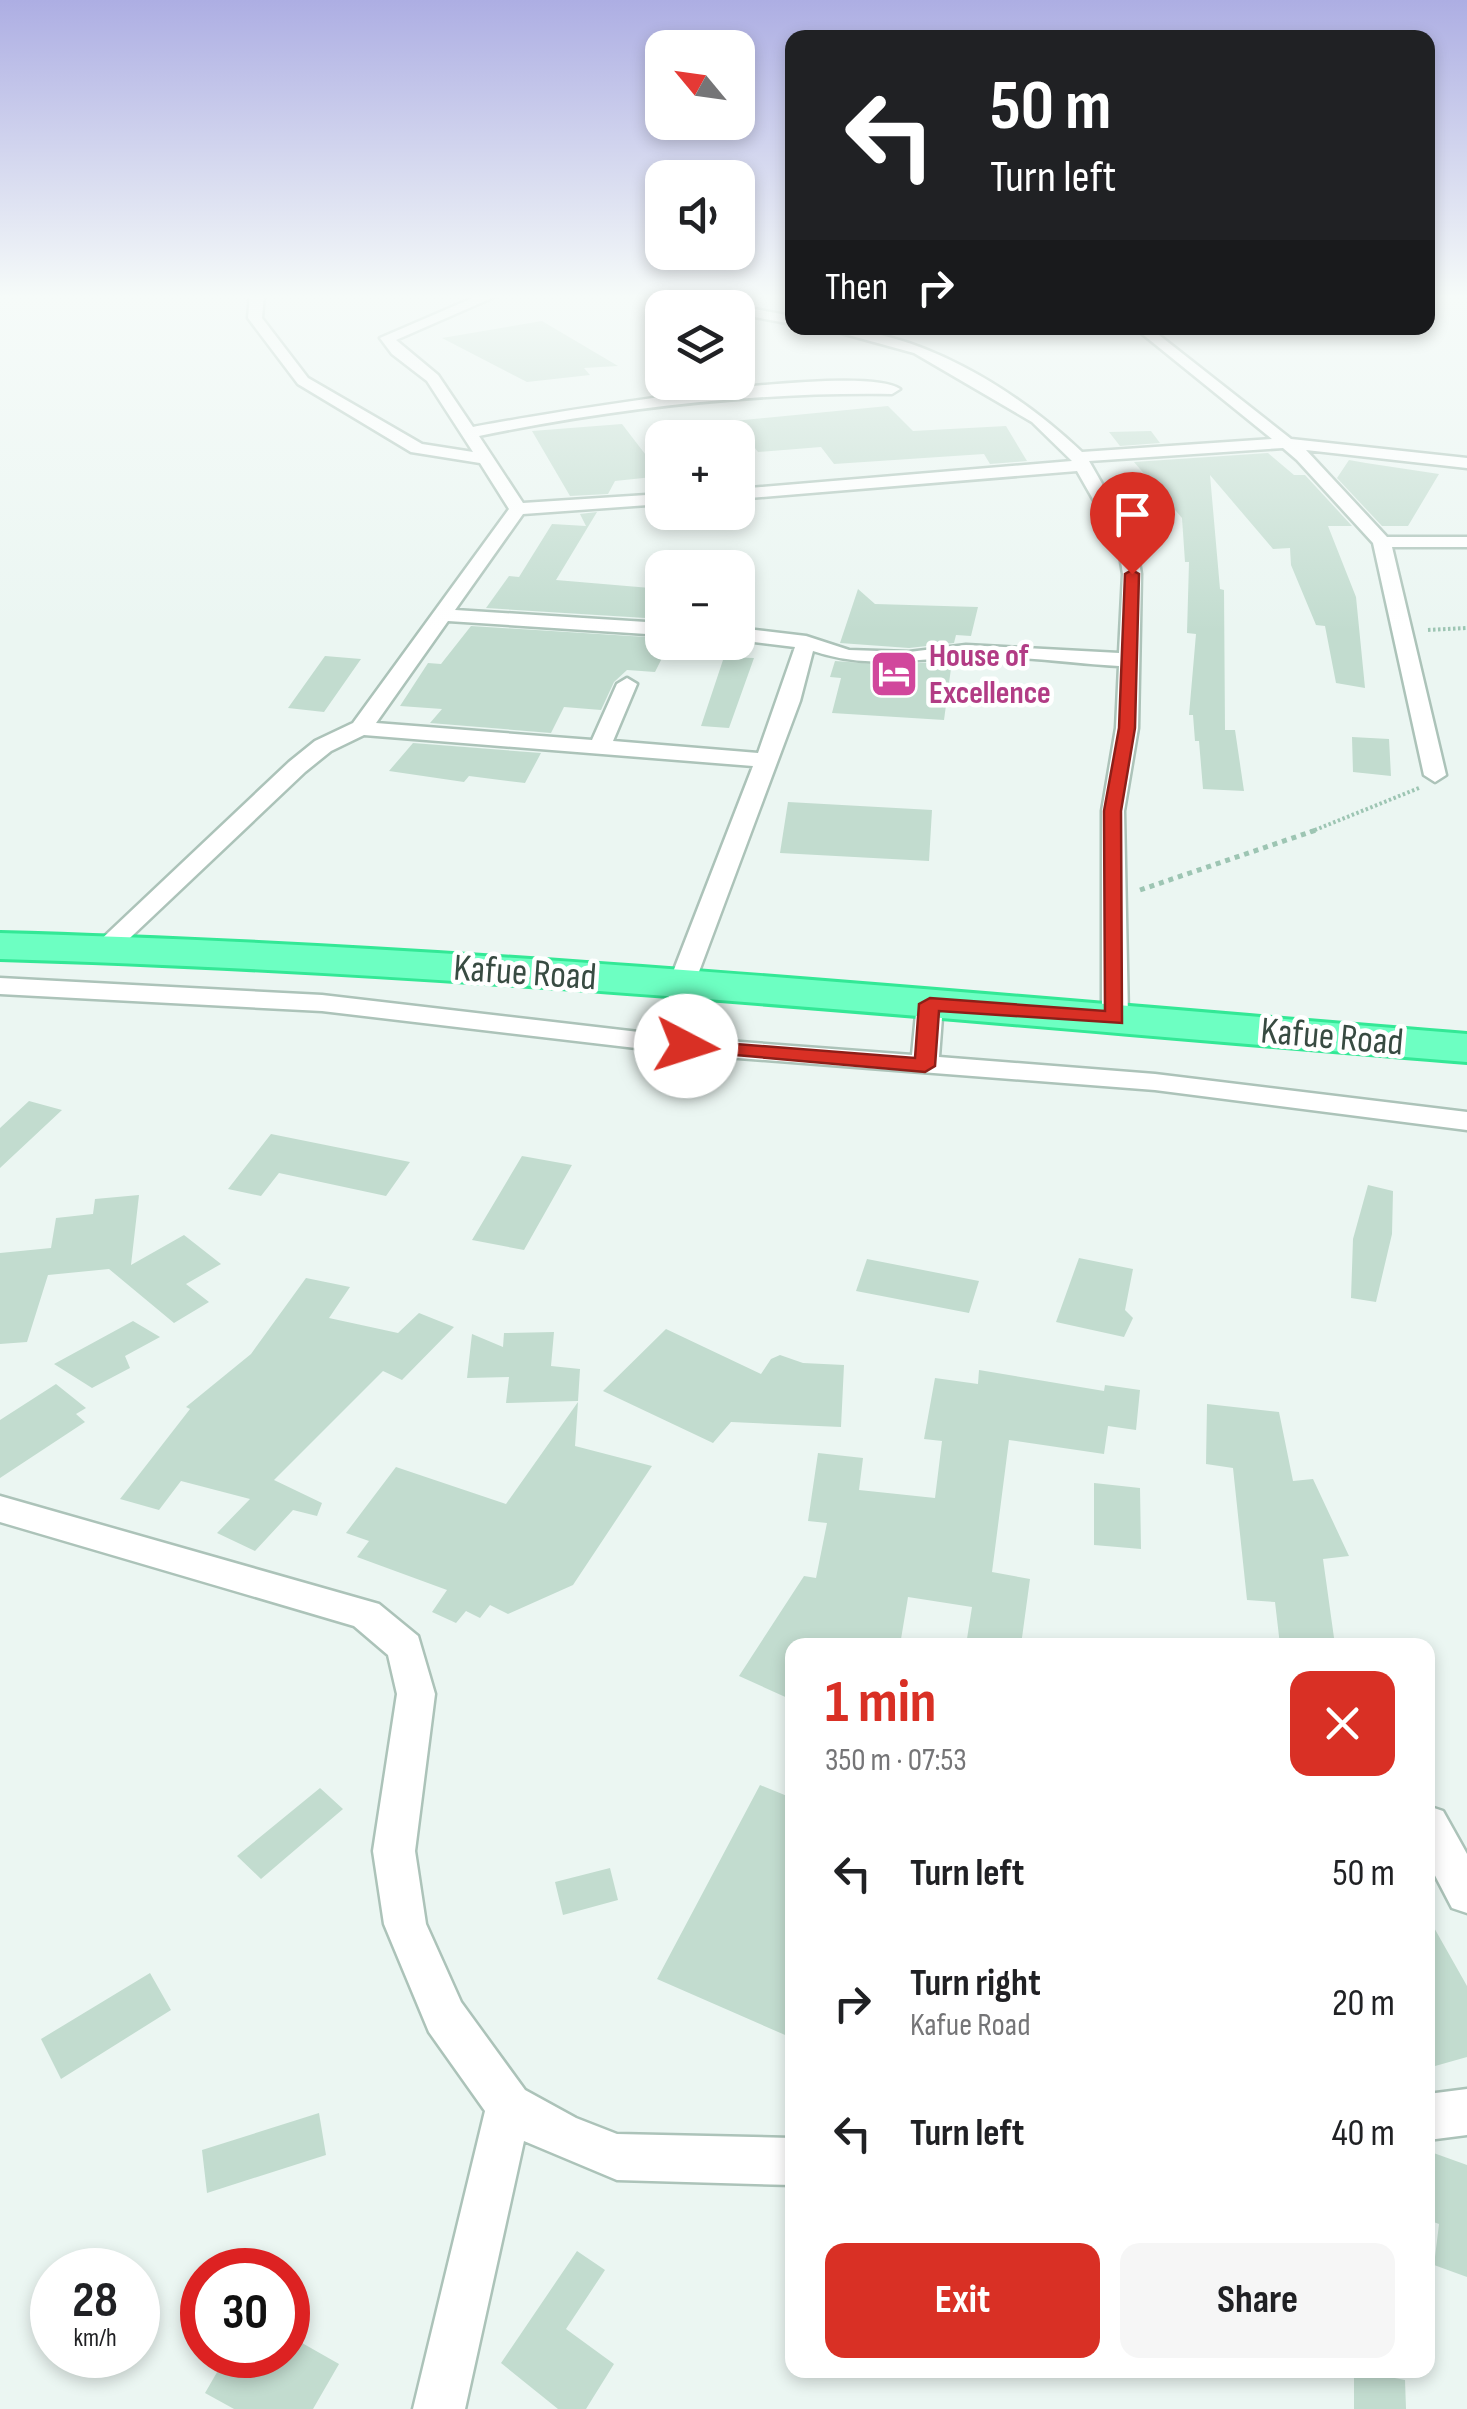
<!DOCTYPE html>
<meta charset="utf-8">
<style>
:root{--surface:#fff;--page:#f6f6f6;--text:#202124;--muted:#757577;--accent:#d93025}
body{margin:0;font-family:"Sofia Sans Condensed",sans-serif;background:var(--page);color:var(--text);height:100vh;display:flex;flex-direction:column;font-size:38px;white-space:nowrap}
*{box-sizing:border-box;margin:0}
p{font-size:32px;color:var(--muted)}
.icon{flex:none;width:55px;height:55px;fill:none;stroke:currentColor;stroke-width:2;stroke-linecap:round;stroke-linejoin:round}
.map{position:relative;flex:1;overflow:hidden}
.details{position:absolute;left:785px;top:1638px;width:650px;height:740px;display:flex;flex-direction:column;background:var(--surface);border-radius:20px;box-shadow:0 5px 15px #0003}
.details>*{flex:none}
.hud{position:absolute;left:785px;top:30px;width:650px;height:305px;border-radius:20px;box-shadow:0 5px 15px #0003;background:#202124;color:#fff;overflow:hidden}
.needle{width:65px;rotate:299deg}
.fabs{position:absolute;left:645px;top:30px;display:grid;gap:20px}
.fabs a{display:grid;place-items:center;width:110px;height:110px;border-radius:20px;background:var(--surface);box-shadow:0 5px 15px #0003;font-size:50px}
.speed{position:absolute;left:30px;top:2248px;display:flex;gap:20px;font-size:50px;font-weight:700;text-align:center}
.speed>*{display:grid;place-content:center;width:130px;height:130px;border-radius:50%;background:var(--surface);box-shadow:0 5px 15px #0003;line-height:1}
.speed small{font-size:25px;font-weight:400}
.speed .limit{border:15px solid #d22;background:#fff;color:#111}
.pin{position:absolute;display:grid;place-items:center;width:85px;height:85px;color:#fff;margin:-102px -42px;border-radius:50% 50% 50% 0;rotate:-45deg;box-shadow:0 0 10px #0007}
.pin .icon{rotate:45deg}
.me{position:absolute;width:110px;margin:-55px;rotate:95deg;stroke-linejoin:round;filter:drop-shadow(0 0 8px #0008)}
.turn{display:flex;align-items:center;gap:35px;height:210px;padding:0 40px;font-size:45px}
.turn .icon{width:130px;height:130px;stroke-width:2.5}
.turn b{display:block;font-size:70px;line-height:85px}
.then{display:flex;align-items:center;height:95px;padding:0 40px;background:#0003;gap:20px;font-size:38px}
.round{display:grid;place-items:center;flex:none;width:105px;height:105px;border-radius:20px;background:var(--page)}
.overview{display:flex;align-items:center;justify-content:space-between;height:170px;padding:0 40px}
h1{font-size:60px;font-weight:700;line-height:75px;color:var(--accent)}
.primary-button{display:flex;gap:20px;margin-top:auto;padding:20px 40px}
.primary-button a{flex:1;height:115px;border-radius:20px;background:var(--accent);color:#fff;font-size:40px;font-weight:700;line-height:115px;text-align:center}
.primary-button a+a{background:var(--page);color:var(--text)}
ul{padding:0;list-style:none}
li{display:flex;align-items:center;gap:30px;height:130px;padding:0 40px}
li div{flex:1}
li b{display:block;font-size:38px}
li em{font-style:normal}
.map>svg:first-child{display:block}
</style>
<div class="map">
<svg width="1467" height="2409" viewBox="0 0 1467 2409">
<rect width="100%" height="100%" fill="#ebf6f2"/>
<path fill="#c2dccf" d="M 542,321 L 618,366 L 584,368 L 590,375 L 527,382 L 442,338 Z
M 888,406 L 913,431 L 1006,426 L 1027,461 L 990,464 L 984,454 L 834,464 L 821,447 L 758,452 L 734,421 Z
M 622,424 L 662,476 L 615,481 L 608,494 L 570,496 L 532,431 Z
M 1151,431 L 1160,443 L 1120,446 L 1109,432 Z
M 1268,453 L 1294,475 L 1305,475 L 1352,526 L 1328,526 L 1356,597 L 1365,688 L 1336,683 L 1325,626 L 1316,625 L 1291,565 L 1290,548 L 1273,549 L 1210,475 L 1220,589 L 1224,590 L 1225,730 L 1235,730 L 1244,791 L 1203,789 L 1199,741 L 1195,741 L 1193,715 L 1189,715 L 1196,634 L 1187,633 L 1189,562 L 1185,562 L 1182,518 L 1134,462 Z
M 1349,460 L 1366,463 L 1439,474 L 1408,526 L 1382,526 L 1337,478 Z
M 597,512 L 556,580 L 662,589 L 662,619 L 486,608 L 509,576 L 519,577 L 552,524 L 586,526 L 580,514 Z
M 858,589 L 875,604 L 978,607 L 971,636 L 956,635 L 954,643 L 909,648 L 840,643 Z
M 471,626 L 662,638 L 662,658 L 655,672 L 627,670 L 614,682 L 601,710 L 564,707 L 551,733 L 430,723 L 442,709 L 400,706 L 428,663 L 441,664 Z
M 325,656 L 361,659 L 324,712 L 288,708 Z
M 724,657 L 754,658 L 729,728 L 701,726 Z
M 835,661 L 889,665 L 952,661 L 944,720 L 832,713 L 841,678 L 830,677 Z
M 1352,737 L 1389,739 L 1391,776 L 1353,772 Z
M 413,743 L 541,753 L 525,783 L 469,776 L 464,782 L 389,771 Z
M 788,802 L 932,810 L 929,861 L 780,853 Z
M 29,1101 L 62,1110 L 0,1168 L 0,1128 Z
M 271,1134 L 410,1162 L 386,1196 L 279,1173 L 261,1196 L 228,1189 Z
M 522,1156 L 572,1165 L 524,1250 L 472,1240 Z
M 1368,1185 L 1393,1191 L 1392,1234 L 1376,1302 L 1351,1298 L 1353,1239 Z
M 139,1195 L 131,1265 L 184,1235 L 221,1264 L 186,1284 L 209,1302 L 174,1323 L 109,1269 L 48,1275 L 27,1342 L 0,1344 L 0,1253 L 51,1248 L 56,1218 L 93,1214 L 95,1199 Z
M 1079,1258 L 1133,1269 L 1125,1310 L 1133,1318 L 1124,1337 L 1056,1322 Z
M 867,1259 L 979,1281 L 969,1313 L 856,1291 Z
M 306,1278 L 350,1287 L 329,1318 L 398,1333 L 419,1313 L 454,1327 L 402,1380 L 383,1371 L 274,1480 L 322,1503 L 317,1516 L 293,1510 L 255,1551 L 217,1533 L 250,1499 L 181,1481 L 159,1510 L 120,1499 L 190,1409 L 186,1407 L 251,1354 Z
M 133,1321 L 160,1337 L 125,1356 L 130,1368 L 92,1388 L 54,1364 Z
M 666,1329 L 761,1374 L 771,1359 L 780,1355 L 803,1363 L 844,1365 L 841,1427 L 731,1422 L 713,1443 L 603,1391 Z
M 554,1332 L 551,1366 L 580,1369 L 578,1401 L 506,1403 L 509,1377 L 467,1378 L 472,1334 L 503,1347 L 504,1333 Z
M 979,1370 L 1104,1391 L 1105,1385 L 1140,1390 L 1136,1430 L 1108,1426 L 1104,1454 L 1009,1440 L 992,1572 L 1030,1579 L 1021,1645 L 966,1645 L 972,1607 L 908,1597 L 900,1645 L 792,1645 L 792,1700 L 739,1676 L 804,1576 L 816,1578 L 827,1523 L 808,1521 L 818,1453 L 863,1458 L 859,1490 L 935,1498 L 942,1441 L 924,1439 L 935,1378 L 978,1384 Z
M 56,1384 L 86,1408 L 76,1414 L 85,1422 L 0,1478 L 0,1420 Z
M 578,1402 L 575,1446 L 652,1466 L 573,1585 L 508,1614 L 490,1605 L 480,1618 L 466,1611 L 456,1623 L 432,1612 L 447,1590 L 357,1557 L 369,1541 L 346,1533 L 396,1467 L 506,1504 Z
M 1207,1404 L 1279,1412 L 1293,1481 L 1313,1479 L 1349,1556 L 1323,1559 L 1335,1645 L 1280,1645 L 1275,1602 L 1247,1600 L 1233,1468 L 1206,1464 Z
M 1094,1483 L 1140,1488 L 1141,1549 L 1094,1545 Z
M 760,1785 L 792,1798 L 792,2038 L 657,1979 Z
M 320,1788 L 343,1809 L 261,1879 L 237,1856 Z
M 610,1868 L 618,1900 L 563,1915 L 555,1882 Z
M 1428,1917 L 1467,1986 L 1467,2057 L 1428,2068 Z
M 150,1973 L 171,2010 L 61,2079 L 41,2039 Z
M 319,2113 L 326,2155 L 207,2193 L 202,2150 Z
M 1428,2151 L 1467,2165 L 1467,2277 L 1434,2265 L 1439,2224 L 1428,2220 Z
M 577,2251 L 605,2270 L 566,2329 L 614,2364 L 586,2409 L 558,2409 L 501,2363 Z
M 288,2335 L 339,2364 L 313,2409 L 234,2409 L 205,2393 L 227,2355 L 288,2355 Z
M 1354,2370 L 1405,2380 L 1406,2409 L 1354,2409 Z"/>
<g fill="none" stroke-linecap="round" stroke-linejoin="round">
<g stroke="#acc3b9" stroke-width="5">
<path id="street" d="M 250,294 L 264,294 L 262,318 L 308,378 L 422,444 L 473,452 L 427,381 L 392,354 L 380,338 L 482,294 L 501,294 L 396,340 L 438,375 L 473,427 C 536,415 859,360 900,389 L 892,394 C 752,392 616,408 479,436 L 523,503 L 662,494 L 662,504 L 523,514 L 455,610 L 662,623 L 662,635 L 448,621 L 376,723 L 592,740 L 617,684 L 627,678 L 637,684 L 613,741 L 758,753 L 795,647 L 738,640 L 738,628 L 806,636 L 849,650 L 909,652 L 966,645 L 1119,653 L 1123,574 L 1118,543 L 1077,471 L 738,499 L 738,489 L 1072,461 L 1032,422 L 914,353 L 823,328 C 918,328 1015,389 1082,452 L 1272,439 L 1135,328 L 1150,328 L 1291,439 L 1467,458 L 1467,468 L 1306,450 L 1387,537 L 1467,537 L 1467,547 L 1392,547 L 1446,775 L 1435,782 L 1424,775 L 1373,543 L 1297,460 L 1283,448 L 1089,461 L 1136,543 L 1141,574 L 1138,728 L 1124,811 L 1128,1018 L 1124,1024 L 1106,1024 L 1102,1018 L 1102,811 L 1116,728 L 1119,666 C 1068,663 1016,655 965,657 C 912,659 866,669 813,651 L 800,701 L 694,985 L 700,1039 L 912,1055 L 917,1004 L 930,996 L 943,1004 L 939,1057 L 1155,1074 L 1467,1112 L 1467,1130 L 1155,1090 L 687,1054 L 322,1011 L 0,994 L 0,978 L 322,995 L 673,1036 L 668,985 L 753,766 L 364,735 L 331,751 L 305,772 L 114,953 L 96,953 L 92,948 L 289,762 L 315,741 L 353,723 L 509,509 L 480,463 L 411,452 L 298,384 L 248,318 Z
M 639,294 L 668,294 L 729,308 L 697,308 Z
M 738,306 L 792,316 L 792,324 L 738,314 L 738,308 L 733,308 Z
M 0,1496 L 379,1604 L 418,1636 L 435,1694 L 415,1851 L 426,1924 L 461,2002 L 525,2090 L 576,2118 L 617,2134 L 792,2138 L 792,2185 L 617,2180 L 524,2141 L 465,2409 L 413,2409 L 485,2111 L 429,2032 L 384,1924 L 373,1851 L 397,1694 L 388,1655 L 354,1626 L 0,1522 Z
M 1428,1806 L 1443,1811 L 1467,1854 L 1467,1913 L 1452,1908 L 1428,1862 Z
M 1467,2089 L 1467,2135 L 1428,2140 L 1428,2094 Z"/>
</g>
<g stroke="#33e896" stroke-width="6">
<path id="highway" d="M 0,933 C 490,946 979,995 1467,1034 L 1467,1062 C 979,1023 490,973 0,959 Z"/>
</g>
<path stroke="#9dc5b3" stroke-width="4" stroke-dasharray="2.5 2.5" stroke-linecap="butt" d="M 1428,630 L 1467,628
M 1310,832 L 1419,788"/>
<path stroke="#9dc5b3" stroke-width="5" stroke-dasharray="5 5" stroke-linecap="butt" d="M 1140,890 L 1316,830"/>
<use href="#street" fill="#fff" fill-rule="evenodd"/>
<use href="#highway" fill="#6dffc2" fill-rule="evenodd"/>
</g>
<linearGradient id="sky" x2="0" y2="1"><stop stop-color="#adaee3"/><stop offset="0.47" stop-color="#f6fbf9"/><stop offset="1" stop-color="#f6fbf9" stop-opacity="0"/></linearGradient>
<rect width="1467" height="631" fill="url(#sky)"/>
<path fill="#d93025" stroke="#8d1f18" stroke-width="2.5" d="M 1132,570 L 1139,574 L 1135,728 L 1121,811 L 1122,1023 L 939,1011 L 935,1066 L 925,1072 L 679,1050 L 676,1046 L 686,1040 L 915,1058 L 919,1004 L 930,998 L 1105,1011 L 1104,811 L 1119,728 L 1125,574 Z"/>
<defs>
<g id="hotel-square" transform="scale(2.5)"><rect x="-9" y="-9" width="18" height="18" rx="4" fill="#d1479c" stroke="#fff"/><path d="M-6-4.5h1.5V1H6V5H4.5V3h-9V5H-6ZM-4 0a1.8 1.8 0 1 1 3.6 0ZM.5 0V-2.5h3Q6-2.5 6 0Z" fill="#fff"/></g>
</defs>
<g fill-rule="evenodd">
<use href="#hotel-square" x="894" y="674"/>
</g>
<g text-anchor="middle" dominant-baseline="central" stroke-width="9" stroke-linejoin="round" paint-order="stroke">
<g font-size="32" font-weight="bold" fill="#b23c85" stroke="#fff" text-anchor="start">
<text x="929" y="656">House of<tspan x="929" dy="37">Excellence</tspan></text>
</g>
<g font-size="38" fill="#384b42" stroke="#fff">
<text transform="translate(525 973) rotate(4)">Kafue Road</text>
<text transform="translate(1332 1037) rotate(5)">Kafue Road</text>
</g>
</g>
</svg>
<div class="fabs">
<a><svg class="needle" viewBox="-14 -14 28 28"><path d="M0-13l5 13h-10z" fill="#e53935"/><path d="M0 13l5-13h-10z" fill="#757577"/></svg></a>
<a><svg class="icon" aria-label="sound" viewBox="0 0 24 24"><path d="M4 9h4l5-4v14l-5-4H4zM17 9q2 3 0 6"/></svg></a>
<a><svg class="icon" aria-label="layers" viewBox="0 0 24 24"><path d="M12 4l9 5-9 5-9-5zM3 14l9 5 9-5"/></svg></a>
<a>+</a>
<a>−</a>
</div>
<div class="speed"><div>28<small>km/h</small></div><div class="limit">30</div></div>
<div class="pin" style="left:1132px;top:574px;background:#d93025"><svg class="icon" aria-label="arrive" viewBox="0 0 24 24"><path d="M6 21V4h12l-3 4 3 4H6"/></svg></div>
<svg class="me" style="left:686px;top:1046px" viewBox="-20 -20 40 40"><circle r="19" fill="#fff"/><path d="M0-13L10 11 0 6-10 11z" fill="#d93025"/></svg>
<div class="hud">
<div class="turn"><svg class="icon" aria-label="left" viewBox="0 0 24 24"><path d="M17 20v-9H6M10 6l-5 5 5 5"/></svg><div><b>50 m</b>Turn left</div></div>
<div class="then">Then<svg class="icon" aria-label="right" viewBox="0 0 24 24"><path d="M7 20v-9h11M14 6l5 5-5 5"/></svg></div>
</div>
<section class="details">
<div class="overview"><div><h1>1 min</h1><p>350 m · 07:53</p></div><a class="round" style="background:#d93025;color:#fff"><svg class="icon" aria-label="close" viewBox="0 0 24 24"><path d="M6 6l12 12M18 6L6 18"/></svg></a></div>
<ul>
<li><svg class="icon" aria-label="left" viewBox="0 0 24 24"><path d="M17 20v-9H6M10 6l-5 5 5 5"/></svg><div><b>Turn left</b></div><em>50 m</em></li>
<li><svg class="icon" aria-label="right" viewBox="0 0 24 24"><path d="M7 20v-9h11M14 6l5 5-5 5"/></svg><div><b>Turn right</b><p>Kafue Road</p></div><em>20 m</em></li>
<li><svg class="icon" aria-label="left" viewBox="0 0 24 24"><path d="M17 20v-9H6M10 6l-5 5 5 5"/></svg><div><b>Turn left</b></div><em>40 m</em></li>
</ul>
<div class="primary-button"><a>Exit</a><a>Share</a></div>
</section>
</div>
